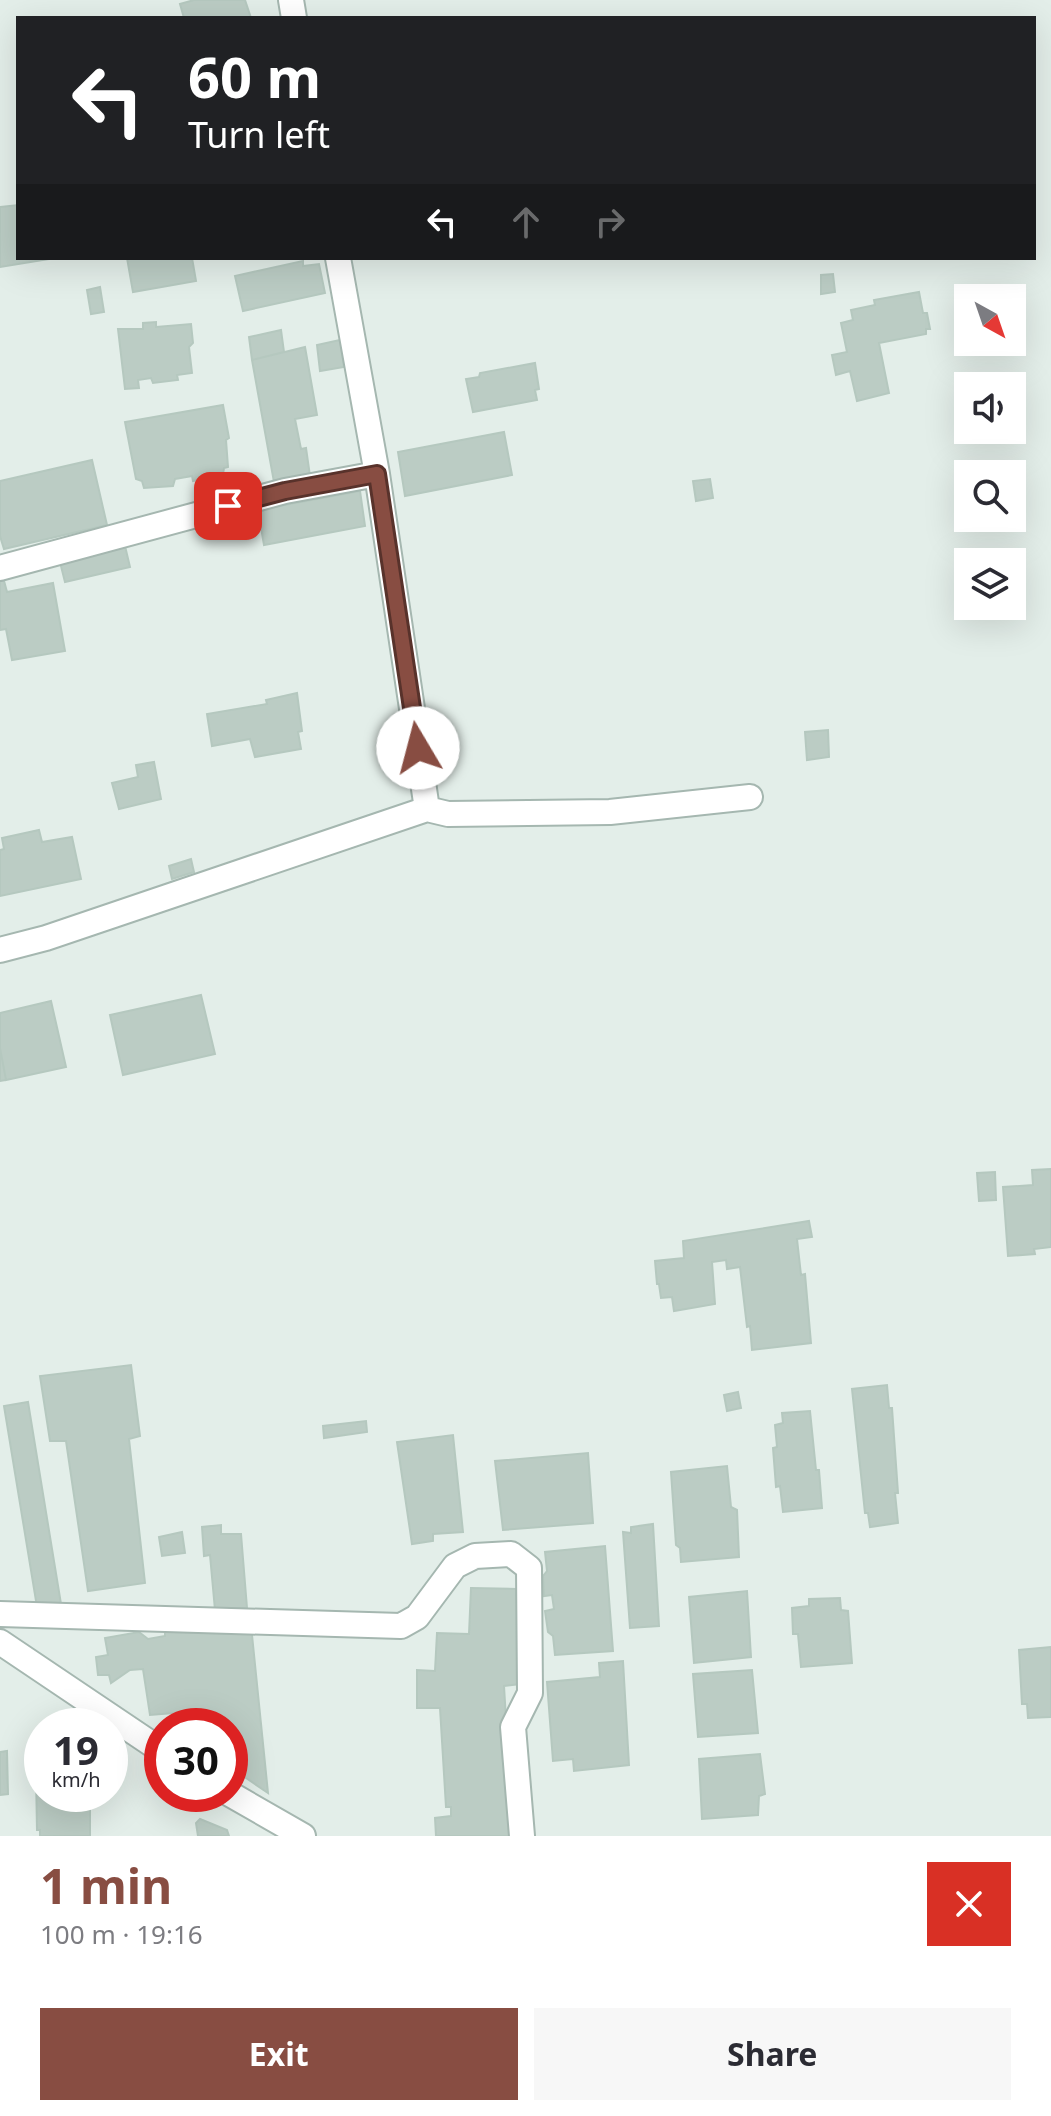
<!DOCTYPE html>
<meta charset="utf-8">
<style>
:root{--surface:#fff;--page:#f7f7f7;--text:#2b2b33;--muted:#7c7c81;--accent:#884d42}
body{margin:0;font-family:"Noto Sans",sans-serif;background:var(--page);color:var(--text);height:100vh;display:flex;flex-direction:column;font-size:30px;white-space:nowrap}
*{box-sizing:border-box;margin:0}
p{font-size:26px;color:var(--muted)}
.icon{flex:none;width:44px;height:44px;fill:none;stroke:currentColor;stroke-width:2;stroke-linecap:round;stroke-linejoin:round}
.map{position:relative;height:1836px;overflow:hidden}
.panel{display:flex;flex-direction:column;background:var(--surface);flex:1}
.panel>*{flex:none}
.banner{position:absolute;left:16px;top:16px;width:1020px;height:244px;border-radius:0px;box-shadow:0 8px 32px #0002;background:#202124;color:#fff;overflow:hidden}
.needle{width:52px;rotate:140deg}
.fabs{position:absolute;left:954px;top:284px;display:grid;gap:16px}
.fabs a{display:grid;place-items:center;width:72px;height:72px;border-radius:0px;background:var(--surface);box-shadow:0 8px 32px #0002;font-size:40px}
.speed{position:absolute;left:24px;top:1708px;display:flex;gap:16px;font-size:40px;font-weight:700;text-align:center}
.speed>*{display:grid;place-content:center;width:104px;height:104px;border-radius:50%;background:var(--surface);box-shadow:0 8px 32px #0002;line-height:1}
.speed small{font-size:20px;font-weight:400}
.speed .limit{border:12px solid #d22;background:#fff;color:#111}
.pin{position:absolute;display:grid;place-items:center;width:68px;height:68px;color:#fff;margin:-34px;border-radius:16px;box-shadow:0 4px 12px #0006}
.me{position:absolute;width:88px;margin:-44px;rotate:352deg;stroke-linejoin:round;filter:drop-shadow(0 0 6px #0008)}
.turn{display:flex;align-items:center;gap:28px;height:168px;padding:0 40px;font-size:36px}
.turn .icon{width:104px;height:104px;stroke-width:2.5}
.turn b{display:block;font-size:56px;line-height:68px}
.lanes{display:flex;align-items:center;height:76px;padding:0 40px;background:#0003;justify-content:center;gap:40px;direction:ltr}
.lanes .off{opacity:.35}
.round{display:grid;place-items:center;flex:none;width:84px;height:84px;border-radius:0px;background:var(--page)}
.head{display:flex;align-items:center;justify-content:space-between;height:136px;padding:0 40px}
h1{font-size:48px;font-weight:700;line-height:60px;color:var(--accent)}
.cta{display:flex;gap:16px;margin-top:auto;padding:16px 40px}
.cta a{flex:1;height:92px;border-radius:0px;background:var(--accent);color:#fff;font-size:32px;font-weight:700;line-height:92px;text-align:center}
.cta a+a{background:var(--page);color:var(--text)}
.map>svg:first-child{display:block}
</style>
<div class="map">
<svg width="1051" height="1836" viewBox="0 0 1051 1836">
<rect width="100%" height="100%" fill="#e3eee9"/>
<path fill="#bbccc4" stroke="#b5c8bf" stroke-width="2" d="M 194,0 L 245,0 L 251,18 L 184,18 L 180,4 Z
M 18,205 L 18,258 L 55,258 L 0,267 L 0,207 Z
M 127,258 L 192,258 L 196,281 L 133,292 Z
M 303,261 L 303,266 L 319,264 L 325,293 L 243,311 L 235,276 Z
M 833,274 L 835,292 L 821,294 L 821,275 Z
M 100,287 L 104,312 L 91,314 L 87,290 Z
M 919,292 L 923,313 L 927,313 L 930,329 L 926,329 L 926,334 L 879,343 L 889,393 L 857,401 L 850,371 L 836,375 L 832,355 L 847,352 L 841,323 L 853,320 L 851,310 L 875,305 L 874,300 Z
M 156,322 L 156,327 L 191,324 L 193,343 L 189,347 L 192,373 L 177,375 L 178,380 L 153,383 L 151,378 L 138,380 L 139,388 L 125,389 L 118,329 L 143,329 L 143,323 Z
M 281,330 L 284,352 L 252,360 L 249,337 Z
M 340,340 L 344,367 L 320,371 L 317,345 Z
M 305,347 L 317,415 L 295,419 L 301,449 L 306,448 L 310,476 L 274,482 L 252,360 Z
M 535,363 L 539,389 L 535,390 L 537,400 L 473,412 L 466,379 L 479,377 L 480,373 Z
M 223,405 L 229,438 L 226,440 L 228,467 L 224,468 L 223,474 L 193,481 L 192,476 L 175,479 L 173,486 L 144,488 L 142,481 L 136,479 L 125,422 Z
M 504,432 L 512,475 L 405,496 L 398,452 Z
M 92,460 L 107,525 L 4,549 L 0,536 L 0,481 Z
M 710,479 L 713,498 L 696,501 L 693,481 Z
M 360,491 L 365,526 L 264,545 L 258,510 Z
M 125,546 L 130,567 L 65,582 L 60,562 Z
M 3,577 L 7,592 L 53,583 L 65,651 L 12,660 L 6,629 L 0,630 L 0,578 Z
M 297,693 L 302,731 L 298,732 L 301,749 L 255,757 L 250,739 L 212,746 L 207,714 L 267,704 L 266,700 Z
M 828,730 L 829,757 L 807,760 L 805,732 Z
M 154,762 L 161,799 L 119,809 L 112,783 L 138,777 L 136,765 Z
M 39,830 L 42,842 L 72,837 L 81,879 L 0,896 L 0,850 L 4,849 L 2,838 Z
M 191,859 L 194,872 L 172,879 L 169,866 Z
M 201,995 L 215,1054 L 123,1075 L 110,1015 Z
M 51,1001 L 66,1067 L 6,1080 L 0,1048 L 0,1013 Z
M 0,1048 L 6,1080 L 0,1081 Z
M 1051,1169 L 1051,1247 L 1034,1249 L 1035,1254 L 1008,1256 L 1003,1187 L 1033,1185 L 1032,1170 Z
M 995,1172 L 996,1200 L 979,1201 L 977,1173 Z
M 809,1221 L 812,1237 L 797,1239 L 801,1275 L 805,1274 L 811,1343 L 752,1350 L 750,1326 L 747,1327 L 740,1267 L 727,1269 L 726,1260 L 712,1262 L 715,1304 L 674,1311 L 672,1297 L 661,1298 L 659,1284 L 657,1284 L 655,1261 L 684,1258 L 683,1241 Z
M 131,1365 L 140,1436 L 129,1439 L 145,1583 L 88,1591 L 66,1441 L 50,1441 L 40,1376 Z
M 887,1385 L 889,1408 L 892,1408 L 898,1493 L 895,1493 L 898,1523 L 870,1527 L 868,1513 L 865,1513 L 852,1389 Z
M 738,1392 L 741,1408 L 727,1411 L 724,1395 Z
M 28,1402 L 61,1604 L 37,1607 L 4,1406 Z
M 810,1411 L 816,1470 L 819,1470 L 822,1508 L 783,1512 L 780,1486 L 776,1487 L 773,1448 L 777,1447 L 775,1425 L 783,1423 L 782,1413 Z
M 366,1421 L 367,1432 L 324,1438 L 323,1426 Z
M 453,1435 L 463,1532 L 433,1534 L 433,1541 L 412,1544 L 397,1442 Z
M 588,1453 L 593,1523 L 503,1530 L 495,1461 Z
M 727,1466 L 731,1507 L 737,1510 L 739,1557 L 681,1562 L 680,1548 L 676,1545 L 671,1472 Z
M 653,1524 L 659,1626 L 630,1628 L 623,1532 L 631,1533 L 631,1527 Z
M 221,1525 L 221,1534 L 241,1534 L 247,1608 L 215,1610 L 210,1555 L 204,1556 L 202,1527 Z
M 182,1532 L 185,1553 L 162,1556 L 159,1537 Z
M 605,1546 L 613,1651 L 555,1655 L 553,1636 L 548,1632 L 545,1611 L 554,1609 L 552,1595 L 544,1596 L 543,1576 L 547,1571 L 545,1552 Z
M 471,1588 L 516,1589 L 516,1599 L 521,1600 L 520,1684 L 504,1686 L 513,1836 L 436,1836 L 435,1818 L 451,1816 L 451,1807 L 446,1807 L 440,1708 L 417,1708 L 417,1670 L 435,1671 L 437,1633 L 469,1634 Z
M 747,1591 L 751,1657 L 694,1663 L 689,1597 Z
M 840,1598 L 841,1610 L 848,1611 L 852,1663 L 801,1667 L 798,1634 L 793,1634 L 792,1608 L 809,1606 L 809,1599 Z
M 251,1625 L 268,1793 L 230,1767 L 230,1726 L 177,1726 L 174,1713 L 150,1715 L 143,1669 L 130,1670 L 111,1683 L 109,1675 L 98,1675 L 96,1657 L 108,1655 L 105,1638 L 139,1632 L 148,1639 L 165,1636 L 165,1627 Z
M 1051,1647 L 1051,1717 L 1028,1718 L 1027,1704 L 1022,1704 L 1019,1650 Z
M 623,1661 L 629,1765 L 574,1771 L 573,1759 L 553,1761 L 547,1682 L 600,1677 L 599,1663 Z
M 752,1670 L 758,1733 L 698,1737 L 693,1674 Z
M 7,1751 L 8,1794 L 0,1795 L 0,1752 Z
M 760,1754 L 765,1794 L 759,1796 L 758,1815 L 702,1819 L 699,1759 Z
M 42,1773 L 42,1794 L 90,1794 L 90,1836 L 40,1836 L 40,1830 L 37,1830 L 36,1774 Z
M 200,1819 L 227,1830 L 229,1836 L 198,1836 L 196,1823 Z"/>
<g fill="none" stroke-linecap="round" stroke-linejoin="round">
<g stroke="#a5b7b0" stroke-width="28">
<path id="minor" d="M 291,0 L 294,18
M 338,258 L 377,474 L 427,809
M 0,568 L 285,491 L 377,474
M 0,950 L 46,938 L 427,809 L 448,814 L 610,812 L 750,797
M 0,1614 L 401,1626 L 417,1617 L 455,1566 L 475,1556 L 511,1554 L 529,1568 L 530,1693 L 513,1727 L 522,1836
M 0,1642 L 162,1751
M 230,1794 L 303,1836"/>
</g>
<use href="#minor" stroke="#fff" stroke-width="24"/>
</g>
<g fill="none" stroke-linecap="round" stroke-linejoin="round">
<g stroke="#58322b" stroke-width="20">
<path id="route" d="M 228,506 L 285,491 L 377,474 L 418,748"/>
</g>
<use href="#route" stroke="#884d42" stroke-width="14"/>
</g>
</svg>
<div class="fabs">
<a><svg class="needle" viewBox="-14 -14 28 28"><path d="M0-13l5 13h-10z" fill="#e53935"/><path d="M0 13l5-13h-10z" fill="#7c7c81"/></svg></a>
<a><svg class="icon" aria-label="sound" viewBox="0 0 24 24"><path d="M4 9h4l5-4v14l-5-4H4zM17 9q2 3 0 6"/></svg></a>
<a><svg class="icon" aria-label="search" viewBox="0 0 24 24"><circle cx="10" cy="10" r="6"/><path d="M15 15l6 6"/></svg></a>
<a><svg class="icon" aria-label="layers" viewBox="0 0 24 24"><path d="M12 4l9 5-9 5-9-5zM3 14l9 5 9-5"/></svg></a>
</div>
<div class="speed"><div>19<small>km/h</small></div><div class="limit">30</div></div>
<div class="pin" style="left:228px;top:506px;background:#d93025"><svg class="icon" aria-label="arrive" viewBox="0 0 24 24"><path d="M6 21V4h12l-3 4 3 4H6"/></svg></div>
<svg class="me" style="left:418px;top:748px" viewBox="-20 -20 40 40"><circle r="19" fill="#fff"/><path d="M0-13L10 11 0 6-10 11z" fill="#884d42"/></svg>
<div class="banner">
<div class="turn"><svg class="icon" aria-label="left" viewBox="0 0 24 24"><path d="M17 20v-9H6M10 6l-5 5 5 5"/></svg><div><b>60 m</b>Turn left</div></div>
<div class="lanes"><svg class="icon" aria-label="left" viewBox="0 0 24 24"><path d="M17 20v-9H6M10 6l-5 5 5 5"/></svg><svg class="icon off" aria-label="ahead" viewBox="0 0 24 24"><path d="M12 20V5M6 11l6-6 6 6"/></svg><svg class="icon off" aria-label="right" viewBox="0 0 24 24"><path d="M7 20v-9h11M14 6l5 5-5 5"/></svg></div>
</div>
</div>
<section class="panel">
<div class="head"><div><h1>1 min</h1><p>100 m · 19:16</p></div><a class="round" style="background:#d93025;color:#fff"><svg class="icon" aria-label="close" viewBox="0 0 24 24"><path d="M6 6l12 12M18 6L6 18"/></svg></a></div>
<div class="cta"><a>Exit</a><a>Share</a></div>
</section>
